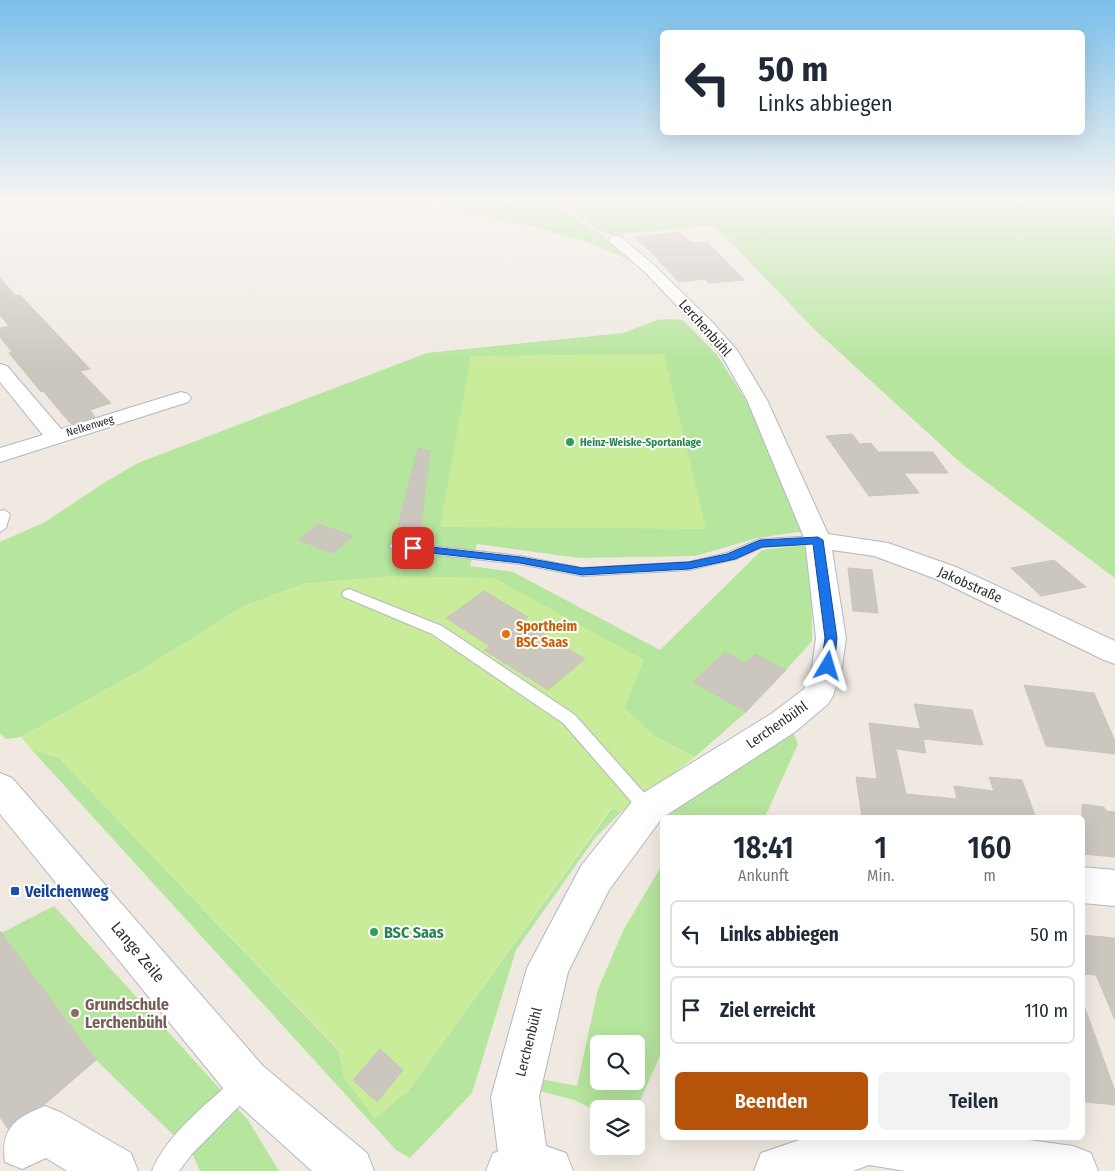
<!DOCTYPE html>
<html lang="de">
<meta charset="utf-8">
<style>
:root{--surface:#fff;--page:#f2f2f3;--text:#1f2937;--muted:#747a83;--line:#e0e1e3;--accent:#b45309}
body{margin:0;font-family:"Fira Sans Condensed",sans-serif;background:var(--page);color:var(--text);height:100vh;display:flex;flex-direction:column;font-size:19px;white-space:nowrap}
*{box-sizing:border-box;margin:0}
p{font-size:16px;color:var(--muted)}
.icon{flex:none;width:28px;height:28px;fill:none;stroke:currentColor;stroke-width:2;stroke-linecap:round;stroke-linejoin:round}
.map{position:relative;flex:1;overflow:hidden}
.sheet{position:absolute;left:660px;top:815px;width:425px;height:325px;display:flex;flex-direction:column;background:var(--surface);border-radius:8px;box-shadow:0 5px 20px #0002}
.sheet>*{flex:none}
.guide{position:absolute;left:660px;top:30px;width:425px;height:105px;border-radius:8px;box-shadow:0 5px 20px #0002;background:#fff;color:var(--text);overflow:hidden}
.controls{position:absolute;left:590px;top:1035px;display:grid;gap:10px}
.controls a{display:grid;place-items:center;width:55px;height:55px;border-radius:8px;background:var(--surface);box-shadow:0 5px 20px #0002;font-size:25px}
.pin{position:absolute;display:grid;place-items:center;width:42px;height:42px;color:#fff;margin:-21px;border-radius:10px;box-shadow:0 2px 8px #0006}
.me{position:absolute;width:55px;margin:-28px;rotate:7deg;stroke-linejoin:round;filter:drop-shadow(0 0 4px #0008)}
.turn{display:flex;align-items:center;gap:18px;height:105px;padding:0 15px;font-size:22px}
.turn .icon{width:65px;height:65px;stroke-width:2.5}
.turn b{display:block;font-size:35px;line-height:42px}
.eta{display:flex;justify-content:space-evenly;align-items:center;height:85px;text-align:center}
.eta b{font-size:30px;font-weight:600;line-height:35px}
.action{display:flex;gap:10px;margin-top:auto;padding:10px 15px}
.action a{flex:1;height:58px;border-radius:8px;background:var(--accent);color:#fff;font-size:20px;font-weight:600;line-height:58px;text-align:center}
.action a+a{background:var(--page);color:var(--text)}
ul{padding:0;list-style:none}
li{display:flex;align-items:center;gap:15px;height:68px;margin:0 10px 8px;padding:0 5px;border:2px solid var(--line);border-radius:8px}
li div{flex:1}
li b{display:block;font-size:19px}
li em{font-style:normal}
.map>svg:first-child{display:block}
</style>
<div class="map">
<svg width="1115" height="1171" viewBox="0 0 1115 1171">
<rect width="100%" height="100%" fill="#efe9e1"/>
<path fill="#b6e59e" fill-rule="evenodd" d="M 425,201 L 562,201 L 565,211 L 585,226 L 596,231 L 640,265 L 595,245 L 539,228 L 467,213 Z
M 571,201 L 1115,201 L 1115,578 L 962,464 L 813,328 L 714,225 L 613,235 C 598,231 575,216 571,201 Z
M 669,319 L 683,320 L 717,355 L 745,399 L 793,498 L 805,531 L 757,538 L 695,556 L 579,558 L 477,544 L 470,566 L 513,572 L 660,650 L 762,550 L 796,546 L 811,546 L 812,641 L 786,670 L 755,654 L 745,663 L 725,652 L 694,681 L 746,712 L 695,757 L 654,736 L 624,708 L 643,660 L 396,576 L 303,584 L 242,607 L 143,669 L 21,737 L 6,739 L 0,733 L 0,542 L 45,522 L 107,481 L 138,463 L 427,353 L 623,333 L 657,320 Z
M 793,731 L 798,744 L 765,817 L 669,818 L 664,814 Z
M 31,749 L 59,758 L 339,1051 L 344,1077 L 375,1118 L 408,1091 L 612,808 L 621,812 L 595,838 L 516,950 L 472,1093 L 410,1158 L 396,1150 Z
M 662,865 L 662,1051 L 636,1110 L 636,1109 L 599,1109 L 599,1112 L 574,1100 L 540,1091 L 540,1079 L 577,1086 L 598,989 L 624,929 ZM 599,1044 L 636,1044 L 636,1081 L 599,1081 Z
M 54,906 L 248,1120 L 279,1171 L 200,1171 L 192,1153 L 96,1060 L 1,933 Z"/>
<path fill="#c9ec9a" d="M 664,354 L 706,529 L 440,527 L 471,356 Z
M 396,576 L 494,578 L 644,660 L 624,708 L 654,736 L 695,757 L 621,812 L 611,808 L 408,1091 L 375,1118 L 344,1077 L 339,1050 L 59,758 L 31,749 L 21,737 L 143,669 L 242,607 L 303,584 Z"/>
<path fill="#cbc7bf" stroke="#cbc5ba" d="M 679,232 L 692,243 L 707,242 L 745,280 L 709,283 L 705,279 L 679,282 L 649,250 L 634,237 Z
M 0,278 L 16,296 L 20,295 L 90,369 L 80,371 L 111,403 L 90,410 L 95,417 L 71,424 L 43,391 L 41,392 L 9,353 L 12,352 L 0,337 L 0,328 L 9,326 L 0,315 Z
M 852,434 L 860,444 L 871,443 L 878,452 L 933,452 L 948,473 L 904,473 L 919,493 L 869,496 L 826,436 Z
M 418,448 L 430,451 L 420,534 L 396,534 Z
M 318,524 L 353,536 L 333,553 L 298,540 Z
M 1054,560 L 1086,587 L 1041,596 L 1011,568 Z
M 848,568 L 872,570 L 878,613 L 853,611 Z
M 484,591 L 528,617 L 521,621 L 585,659 L 548,690 L 484,650 L 490,646 L 446,618 Z
M 725,652 L 745,663 L 755,654 L 786,670 L 746,712 L 693,682 Z
M 1024,685 L 1094,693 L 1115,741 L 1115,754 L 1046,746 Z
M 914,704 L 972,710 L 983,745 L 923,739 Z
M 869,723 L 921,729 L 926,753 L 896,749 L 906,794 L 957,799 L 954,786 L 994,791 L 989,777 L 1022,780 L 1036,818 L 862,818 L 856,777 L 877,779 Z
M 1082,804 L 1104,807 L 1106,811 L 1115,812 L 1115,857 L 1082,854 Z
M 0,931 L 96,1060 L 45,1104 L 18,1118 L 8,1129 L 0,1117 Z
M 1082,935 L 1115,938 L 1115,1020 L 1096,975 L 1082,974 Z
M 1085,1008 L 1115,1091 L 1115,1105 L 1086,1102 L 1082,1091 L 1082,1009 Z
M 380,1049 L 403,1070 L 377,1102 L 353,1080 Z"/>
<g fill="none" stroke-linecap="round" stroke-linejoin="round">
<g stroke="#b4b7c1" stroke-width="2">
<path id="lane" d="M 4,510 L 10,514 L 6,528 L 0,532 L 0,511 Z
M 818,536 L 824,540 L 823,543 L 762,547 L 736,559 L 689,570 L 582,576 L 520,564 L 395,550 L 389,546 L 395,542 L 520,556 L 582,568 L 689,562 L 727,553 L 760,539 Z
M 349,589 L 442,626 L 575,715 L 654,804 L 657,809 L 654,814 L 648,817 L 642,814 L 563,723 L 432,634 L 344,597 L 342,594 L 344,591 Z
M 243,1074 L 251,1078 L 255,1086 L 251,1094 L 192,1154 L 179,1171 L 152,1171 C 166,1135 207,1104 235,1078 Z"/>
</g>
<g stroke="#b4b7c1" stroke-width="2">
<path id="street" d="M 616,236 L 621,237 L 655,266 L 712,322 L 737,350 L 767,400 L 828,534 L 888,543 L 956,567 L 1115,641 L 1115,664 L 1104,660 L 936,579 L 874,556 L 832,550 L 846,638 L 842,667 L 833,696 L 828,704 L 795,732 L 662,818 L 609,890 L 568,972 L 539,1097 L 546,1146 L 566,1153 L 573,1171 L 486,1171 L 493,1153 L 498,1152 L 491,1097 L 527,968 L 581,866 L 635,798 L 771,714 L 804,689 L 812,667 L 816,638 L 805,540 L 747,400 L 722,356 L 700,330 L 645,272 L 611,243 L 609,240 L 611,237 Z
M 0,364 L 7,366 L 61,429 L 181,392 L 188,394 L 191,398 L 188,402 L 0,462 L 0,448 L 43,435 L 0,382 Z
M 0,773 L 12,778 L 263,1066 L 367,1153 L 374,1171 L 312,1171 L 231,1098 L 0,814 Z
M 1082,867 L 1115,870 L 1115,906 L 1082,903 Z
M 45,1106 L 62,1113 L 131,1153 L 138,1171 L 67,1171 L 46,1158 L 22,1169 L 5,1162 C 0,1127 17,1117 45,1106 Z
M 805,1138 L 1014,1138 L 1073,1146 L 1091,1153 L 1098,1171 L 906,1171 L 869,1165 L 853,1171 L 754,1171 L 761,1153 Z"/>
</g>
<use href="#lane" fill="#fff" fill-rule="evenodd"/>
<use href="#street" fill="#fff" fill-rule="evenodd"/>
</g>
<linearGradient id="sky" x2="0" y2="1"><stop stop-color="#7abfeb"/><stop offset="0.55" stop-color="#f8f5f2"/><stop offset="1" stop-color="#f8f5f2" stop-opacity="0"/></linearGradient>
<rect width="1115" height="365" fill="url(#sky)"/>
<path fill="#1a73e8" stroke="#114b97" d="M 818,537 L 823,540 L 837,638 L 834,666 L 832,670 L 823,670 L 821,666 L 825,638 L 813,544 L 762,547 L 735,559 L 689,569 L 582,575 L 520,563 L 413,551 L 407,548 L 413,545 L 520,557 L 582,568 L 689,562 L 727,554 L 760,540 Z"/>
<g fill="#2e9e5b" stroke="#fff" stroke-width="2">
<circle cx="570" cy="442" r="5"/>
<circle cx="374" cy="932" r="5"/>
</g>
<circle fill="#e8710a" stroke="#fff" stroke-width="2" cx="506" cy="634" r="5"/>
<rect fill="#1a4fb4" stroke="#fff" stroke-width="2" x="10" y="886" width="10" height="10" rx="2.5"/>
<circle fill="#8d6e63" stroke="#fff" stroke-width="2" cx="75" cy="1013" r="5"/>
<g text-anchor="middle" dominant-baseline="central" stroke-width="4" stroke-linejoin="round" paint-order="stroke">
<g font-size="11" fill="#2e2e2e" stroke="#fff">
<text transform="translate(90 426) rotate(-17)">Nelkenweg</text>
</g>
<g font-size="11" font-weight="bold" fill="#27864d" stroke="#fff" text-anchor="start">
<text x="580" y="442">Heinz-Weiske-Sportanlage</text>
</g>
<g font-size="14" fill="#2e2e2e" stroke="#fff">
<text transform="translate(705 328) rotate(48)">Lerchenbühl</text>
<text transform="translate(970 585) rotate(24)">Jakobstraße</text>
<text transform="translate(777 725) rotate(-35)">Lerchenbühl</text>
<text transform="translate(529 1042) rotate(-76)">Lerchenbühl</text>
</g>
<g font-size="14" font-weight="bold" fill="#c56008" stroke="#fff" text-anchor="start">
<text x="516" y="626">Sportheim<tspan x="516" dy="16">BSC Saas</tspan></text>
</g>
<g font-size="16" font-weight="bold" fill="#164399" stroke="#fff" text-anchor="start">
<text x="25" y="891">Veilchenweg</text>
</g>
<g font-size="16" font-weight="bold" fill="#27864d" stroke="#fff" text-anchor="start">
<text x="384" y="932">BSC Saas</text>
</g>
<g font-size="16" fill="#2e2e2e" stroke="#fff">
<text transform="translate(138 952) rotate(50)">Lange Zeile</text>
</g>
<g font-size="16" font-weight="bold" fill="#785e54" stroke="#fff" text-anchor="start">
<text x="85" y="1004">Grundschule<tspan x="85" dy="18">Lerchenbühl</tspan></text>
</g>
</g>
</svg>
<div class="controls">
<a><svg class="icon" aria-label="search" viewBox="0 0 24 24"><circle cx="10" cy="10" r="6"/><path d="M15 15l6 6"/></svg></a>
<a><svg class="icon" aria-label="layers" viewBox="0 0 24 24"><path d="M12 4l9 5-9 5-9-5zM3 14l9 5 9-5"/></svg></a>
</div>
<div class="pin" style="left:413px;top:548px;background:#d93025"><svg class="icon" aria-label="arrive" viewBox="0 0 24 24"><path d="M6 21V4h12l-3 4 3 4H6"/></svg></div>
<svg class="me" style="left:828px;top:666px" viewBox="-20 -20 40 40"><path d="M0-17L14 15 0 8-14 15z" fill="#1a73e8" stroke="#fff" stroke-width="4"/></svg>
<div class="guide">
<div class="turn"><svg class="icon" aria-label="left" viewBox="0 0 24 24"><path d="M17 20v-9H6M10 6l-5 5 5 5"/></svg><div><b>50 m</b>Links abbiegen</div></div>
</div>
<section class="sheet">
<div class="eta">
<div><b>18:41</b><p>Ankunft</p></div>
<div><b>1</b><p>Min.</p></div>
<div><b>160</b><p>m</p></div>
</div>
<ul>
<li><svg class="icon" aria-label="left" viewBox="0 0 24 24"><path d="M17 20v-9H6M10 6l-5 5 5 5"/></svg><div><b>Links abbiegen</b></div><em>50 m</em></li>
<li><svg class="icon" aria-label="arrive" viewBox="0 0 24 24"><path d="M6 21V4h12l-3 4 3 4H6"/></svg><div><b>Ziel erreicht</b></div><em>110 m</em></li>
</ul>
<div class="action"><a>Beenden</a><a>Teilen</a></div>
</section>
</div>
